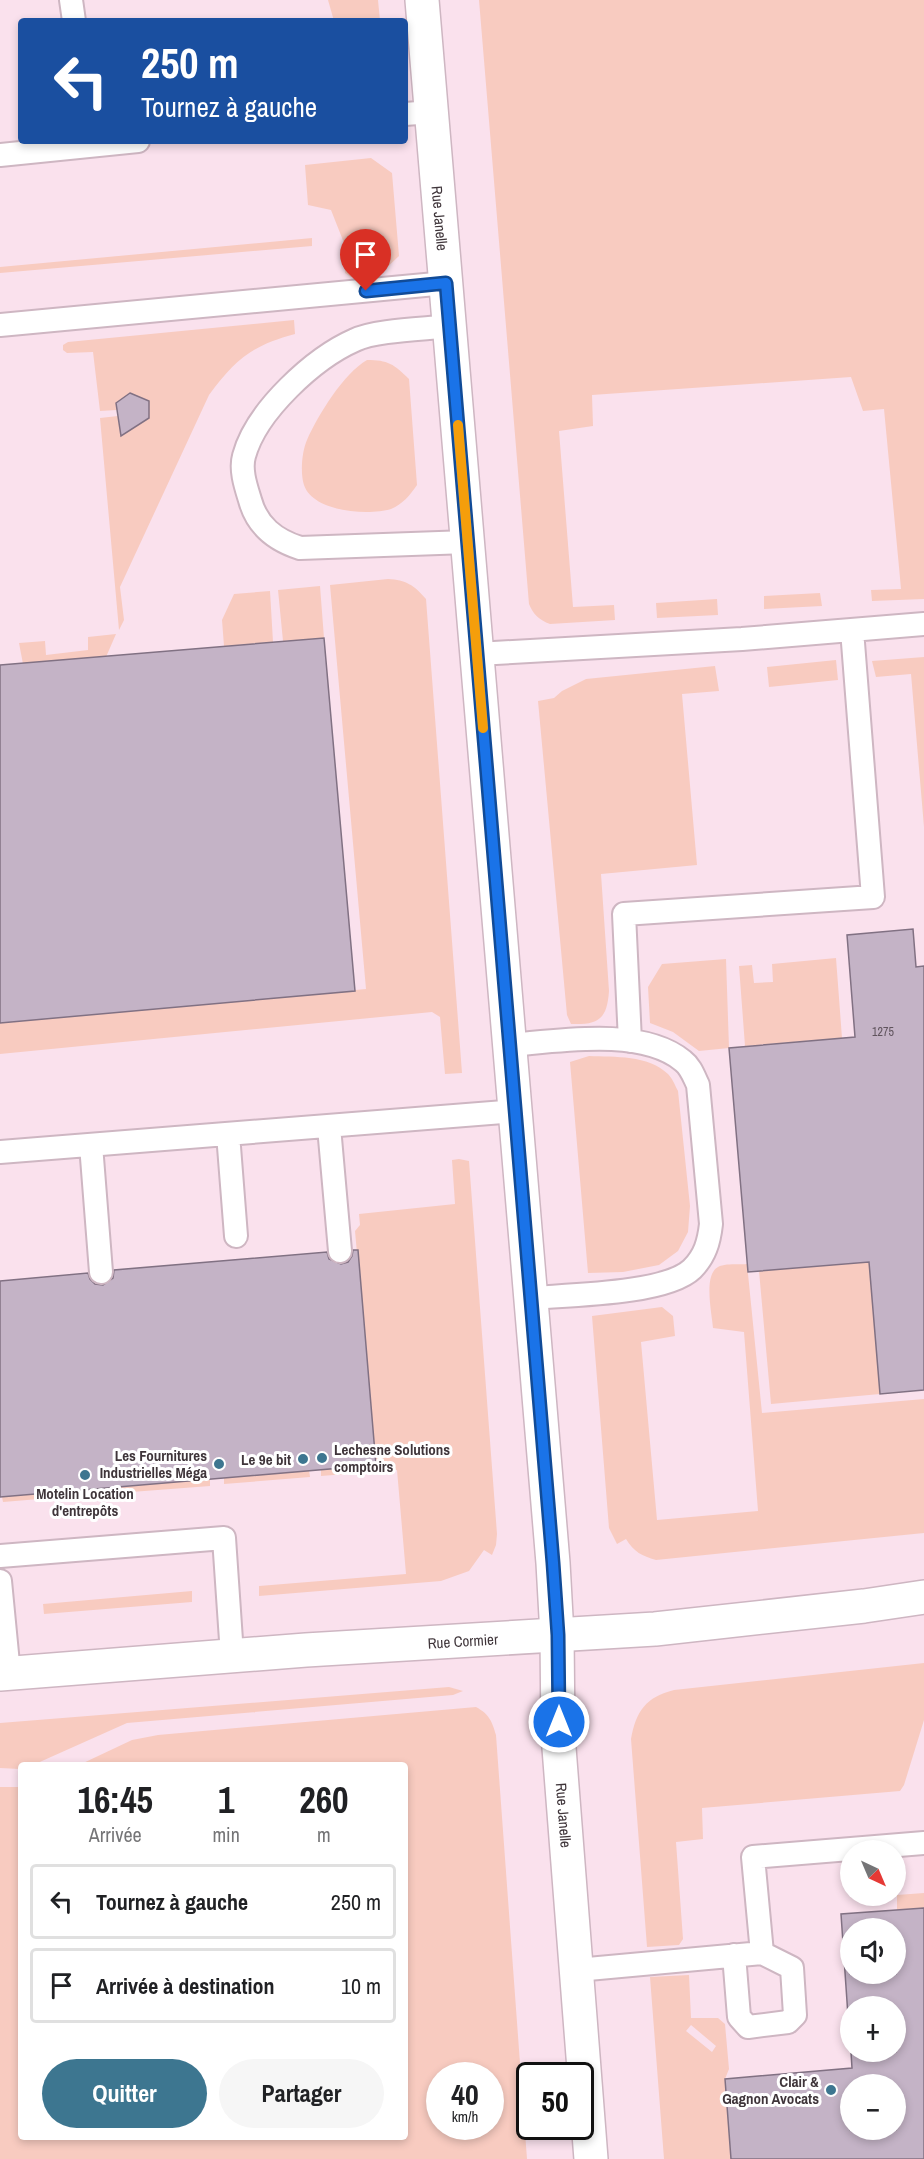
<!DOCTYPE html>
<html lang="fr">
<meta charset="utf-8">
<style>
:root{--surface:#fff;--page:#f6f6f6;--text:#202124;--muted:#757577;--line:#e0e0e0;--accent:#3d7690}
body{margin:0;font-family:"Archivo Narrow",sans-serif;background:var(--page);color:var(--text);height:100vh;display:flex;flex-direction:column;font-size:22px;white-space:nowrap}
*{box-sizing:border-box;margin:0}
p{font-size:20px;color:var(--muted)}
.icon{flex:none;width:33px;height:33px;fill:none;stroke:currentColor;stroke-width:2;stroke-linecap:round;stroke-linejoin:round}
.map{position:relative;flex:1;overflow:hidden}
.details{position:absolute;left:18px;top:1762px;width:390px;height:378px;display:flex;flex-direction:column;background:var(--surface);border-radius:6px;box-shadow:0 3px 9px #0003}
.details>*{flex:none}
.banner{position:absolute;left:18px;top:18px;width:390px;height:126px;border-radius:6px;box-shadow:0 3px 9px #0003;background:#1a4fa0;color:#fff;overflow:hidden}
.needle{width:39px;rotate:136deg}
.fabs{position:absolute;left:840px;top:1840px;display:grid;gap:12px}
.fabs a{display:grid;place-items:center;width:66px;height:66px;border-radius:50%;background:var(--surface);box-shadow:0 3px 9px #0003;font-size:30px}
.speed{position:absolute;left:426px;top:2062px;display:flex;gap:12px;font-size:30px;font-weight:700;text-align:center}
.speed>*{display:grid;place-content:center;width:78px;height:78px;border-radius:50%;background:var(--surface);box-shadow:0 3px 9px #0003;line-height:1}
.speed small{font-size:15px;font-weight:400}
.speed .limit{border:3px solid #111;border-radius:9px;background:#fff;color:#111}
.pin{position:absolute;display:grid;place-items:center;width:51px;height:51px;color:#fff;margin:-62px -26px;border-radius:50% 50% 50% 0;rotate:-45deg;box-shadow:0 0 6px #0007}
.pin .icon{rotate:45deg}
.me{position:absolute;width:66px;margin:-33px;rotate:0deg;stroke-linejoin:round;filter:drop-shadow(0 0 4px #0008)}
.turn{display:flex;align-items:center;gap:21px;height:126px;padding:0 24px;font-size:27px}
.turn .icon{width:78px;height:78px;stroke-width:2.5}
.turn b{display:block;font-size:42px;line-height:51px}
.eta{display:flex;justify-content:space-evenly;align-items:center;height:102px;text-align:center}
.eta b{font-size:36px;font-weight:700;line-height:42px}
.cta{display:flex;gap:12px;margin-top:auto;padding:12px 24px}
.cta a{flex:1;height:69px;border-radius:36px;background:var(--accent);color:#fff;font-size:24px;font-weight:700;line-height:69px;text-align:center}
.cta a+a{background:var(--page);color:var(--text)}
ul{padding:0;list-style:none}
li{display:flex;align-items:center;gap:18px;height:75px;margin:0 12px 9px;padding:0 12px;border:3px solid var(--line);border-radius:6px}
li div{flex:1}
li b{display:block;font-size:22px}
li em{font-style:normal}
.map>svg:first-child{display:block}
</style>
<div class="map">
<svg width="924" height="2159" viewBox="0 0 924 2159">
<rect width="100%" height="100%" fill="#fae1ed"/>
<path fill="#f8cbc0" fill-rule="evenodd" d="M 328,0 L 378,0 L 380,21 L 334,21 Z
M 479,0 L 924,0 L 924,599 L 872,601 L 871,590 L 901,589 L 899,567 L 884,409 L 863,411 L 851,377 L 592,395 L 593,426 L 559,431 L 573,607 L 614,605 L 615,620 L 550,624 C 539,620 533,614 529,604 Z
M 371,158 L 392,173 L 399,256 L 380,274 L 351,277 L 345,273 L 344,243 L 331,210 L 308,205 L 305,165 Z
M 312,238 L 312,246 L 0,273 L 0,267 Z
M 294,320 L 295,334 C 251,346 236,359 209,395 L 120,587 L 124,620 L 119,630 L 100,418 L 118,416 L 119,422 L 132,429 L 149,418 L 149,401 L 130,393 L 116,403 L 117,410 L 100,411 L 93,352 L 67,353 L 63,350 L 63,345 L 68,342 Z
M 367,360 C 388,360 394,364 409,379 L 417,485 C 410,495 403,504 391,509 C 368,516 313,512 304,485 C 300,473 302,451 307,440 C 318,415 344,373 367,360 Z
M 388,579 C 406,580 414,585 426,599 L 462,1073 L 445,1074 L 440,1017 L 432,1012 L 0,1054 L 0,1023 L 366,989 L 330,585 Z
M 320,586 L 324,638 L 283,641 L 278,590 Z
M 270,591 L 273,642 L 224,646 L 222,620 L 234,594 Z
M 820,593 L 822,606 L 764,609 L 764,596 Z
M 717,599 L 718,615 L 657,618 L 656,603 Z
M 116,634 L 106,657 L 23,664 L 19,643 L 45,641 L 46,655 L 88,650 L 88,637 Z
M 924,657 L 924,827 L 911,674 L 876,677 L 872,661 Z
M 836,660 L 838,680 L 769,687 L 767,667 Z
M 715,666 L 719,691 L 682,694 L 697,865 L 601,874 L 609,991 C 607,1019 599,1025 571,1024 L 567,1015 L 538,701 L 554,698 L 562,691 L 586,679 Z
M 836,958 L 842,1038 L 745,1046 L 739,966 L 752,965 L 754,983 L 773,982 L 772,964 Z
M 726,959 L 729,1048 L 699,1051 L 673,1032 L 650,1023 L 648,987 L 662,964 Z
M 589,1056 C 615,1057 648,1055 668,1074 C 672,1078 675,1085 678,1091 L 690,1206 L 688,1232 L 678,1251 L 659,1265 L 623,1272 L 588,1273 L 570,1062 Z
M 459,1159 L 469,1161 L 497,1534 L 496,1545 L 492,1555 L 484,1550 L 469,1571 L 441,1581 L 259,1596 L 259,1586 L 406,1574 L 397,1470 L 321,1476 L 321,1469 L 376,1465 L 355,1231 L 360,1225 L 359,1214 L 455,1204 L 452,1160 Z
M 869,1262 L 880,1394 L 771,1404 L 759,1271 Z
M 747,1264 L 762,1413 L 924,1399 L 924,1533 L 656,1560 C 642,1556 634,1552 626,1539 L 617,1544 L 609,1528 L 592,1316 L 662,1307 L 673,1316 L 675,1336 L 641,1342 L 657,1520 L 758,1511 L 744,1332 L 713,1328 C 712,1314 703,1275 718,1267 C 725,1263 739,1265 747,1264 Z
M 309,1470 L 310,1477 L 224,1484 L 224,1478 Z
M 210,1479 L 210,1486 L 105,1494 L 105,1488 Z
M 87,1490 L 87,1495 L 3,1502 L 2,1497 Z
M 192,1591 L 192,1602 L 44,1614 L 43,1604 Z
M 924,1663 L 924,1720 L 904,1785 L 900,1791 L 702,1808 L 703,1839 L 676,1842 L 683,1939 L 679,1945 L 647,1947 L 631,1739 C 636,1711 646,1697 674,1690 Z
M 449,1687 L 463,1691 L 453,1695 L 127,1723 L 33,1765 L 21,1766 L 20,1769 L 0,1768 L 0,1723 Z
M 476,1707 C 489,1714 492,1721 496,1735 L 527,2159 L 0,2159 L 0,1787 L 21,1787 L 21,2138 L 405,2138 L 405,1766 L 79,1765 L 132,1740 L 158,1735 ZM 440,2076 L 490,2076 L 490,2127 L 440,2127 Z
M 924,1893 L 924,1908 L 897,1910 L 897,1895 Z
M 689,1975 L 691,2018 L 718,2018 L 725,2024 L 729,2069 L 725,2079 L 731,2159 L 664,2159 L 650,1977 ZM 691,2025 L 716,2046 L 712,2052 L 686,2031 Z"/>
<path fill="#c4b3c6" stroke="#817183" stroke-width="1.5" fill-rule="evenodd" d="M 130,393 L 149,401 L 149,418 L 121,436 L 116,403 Z
M 324,638 L 355,991 L 0,1023 L 0,665 Z
M 913,929 L 916,967 L 924,966 L 924,1390 L 880,1394 L 869,1262 L 748,1272 L 729,1048 L 855,1037 L 847,935 Z
M 353,1250 L 358,1250 L 376,1465 L 0,1497 L 0,1281 L 88,1273 L 90,1279 L 95,1284 L 103,1285 L 113,1278 L 114,1270 L 327,1252 L 329,1259 L 341,1264 L 348,1262 L 352,1256 Z
M 924,1908 L 924,2159 L 731,2159 L 725,2079 L 852,2068 L 851,2052 L 896,2052 L 896,2007 L 850,2007 L 850,2045 L 841,1914 ZM 850,1929 L 896,1929 L 896,1974 L 850,1974 ZM 850,2085 L 896,2085 L 896,2130 L 850,2130 Z"/>
<g fill="none" stroke-linecap="round" stroke-linejoin="round">
<g stroke="#ceb6c2" stroke-width="26">
<path id="service" d="M 71,0 L 74,21
M 405,114 L 432,112
M 0,155 L 138,141
M 0,325 L 446,283
M 450,326 C 426,329 375,330 355,340 C 314,358 256,411 244,456 C 240,470 246,487 250,500 C 257,526 275,540 300,548 L 467,542
M 477,654 L 742,639 L 924,624
M 630,1041 L 624,914 L 873,897 L 852,630
M 510,1045 C 559,1041 642,1027 683,1061 C 691,1067 694,1077 698,1085 L 711,1224 C 709,1242 705,1256 692,1269 C 666,1294 569,1295 531,1298
M 329,1127 L 340,1251
M 228,1134 L 236,1236
M 91,1145 L 101,1272
M 0,1152 L 516,1111
M 0,1556 L 224,1538 L 232,1655
M 0,1581 L 9,1674
M 734,1955 L 739,2017 L 748,2027 L 788,2022 L 795,2015 L 792,1968 L 762,1953
M 577,1970 L 762,1953 L 753,1857 L 924,1843"/>
</g>
<g stroke="#ceb6c2" stroke-width="36">
<g id="tertiary">
<path id="s1" d="M 0,1674 L 306,1650 L 655,1629 L 864,1606 L 924,1597"/>
</g>
</g>
<g stroke="#ceb6c2" stroke-width="36">
<g id="secondary">
<path id="s2" d="M 422,0 L 553,1563 L 557,1635 L 558,1735 L 591,2159"/>
</g>
</g>
<use href="#service" stroke="#fff" stroke-width="22"/>
<use href="#tertiary" stroke="#fff" stroke-width="33"/>
<use href="#secondary" stroke="#fff" stroke-width="33"/>
</g>
<g fill="none" stroke-linecap="round" stroke-linejoin="round">
<g stroke="#114b97" stroke-width="15">
<path id="route" d="M 366,291 L 446,283 L 553,1563 L 558,1635 L 559,1722"/>
</g>
<use href="#route" stroke="#1a73e8" stroke-width="10"/>
<path stroke="#f59e0b" stroke-width="10" d="M 458,425 L 483,728"/>
</g>
<g fill="#3d7690" stroke="#fff" stroke-width="2">
<circle cx="322" cy="1458" r="6"/>
<circle cx="303" cy="1459" r="6"/>
<circle cx="219" cy="1464" r="6"/>
<circle cx="85" cy="1475" r="6"/>
<circle cx="831" cy="2090" r="6"/>
</g>
<g text-anchor="middle" dominant-baseline="central" stroke-width="6" stroke-linejoin="round" paint-order="stroke">
<g font-size="12" fill="#60545d">
<text x="883" y="1032">1275</text>
</g>
<g font-size="15" fill="#3f353a" stroke="#fff">
<text stroke="none"><textPath href="#s2" startOffset="219">Rue Janelle</textPath></text>
<text stroke="none"><textPath href="#s1" startOffset="464">Rue Cormier</textPath></text>
<text stroke="none"><textPath href="#s2" startOffset="1821">Rue Janelle</textPath></text>
</g>
<g font-size="15" font-weight="bold" fill="#3f353a" stroke="#fff" text-anchor="end">
<text x="334" y="1449" text-anchor="start">Lechesne Solutions<tspan x="334" dy="17">comptoirs</tspan></text>
<text x="207" y="1455">Les Fournitures<tspan x="207" dy="17">Industrielles Méga</tspan></text>
<text x="291" y="1459">Le 9e bit</text>
<text x="85" y="1493" text-anchor="middle">Motelin Location<tspan x="85" dy="17">d'entrepôts</tspan></text>
<text x="819" y="2081">Clair &amp;<tspan x="819" dy="17">Gagnon Avocats</tspan></text>
</g>
</g>
</svg>
<div class="fabs">
<a><svg class="needle" viewBox="-14 -14 28 28"><path d="M0-13l5 13h-10z" fill="#e53935"/><path d="M0 13l5-13h-10z" fill="#757577"/></svg></a>
<a><svg class="icon" aria-label="sound" viewBox="0 0 24 24"><path d="M4 9h4l5-4v14l-5-4H4zM17 9q2 3 0 6"/></svg></a>
<a>+</a>
<a>−</a>
</div>
<div class="speed"><div>40<small>km/h</small></div><div class="limit">50</div></div>
<div class="pin" style="left:366px;top:291px;background:#d93025"><svg class="icon" aria-label="arrive" viewBox="0 0 24 24"><path d="M6 21V4h12l-3 4 3 4H6"/></svg></div>
<svg class="me" style="left:559px;top:1722px" viewBox="-20 -20 40 40"><circle r="17" fill="#1a73e8" stroke="#fff" stroke-width="3"/><path d="M0-11L8 9 0 5-8 9z" fill="#fff"/></svg>
<div class="banner">
<div class="turn"><svg class="icon" aria-label="left" viewBox="0 0 24 24"><path d="M17 20v-9H6M10 6l-5 5 5 5"/></svg><div><b>250 m</b>Tournez à gauche</div></div>
</div>
<section class="details">
<div class="eta">
<div><b>16:45</b><p>Arrivée</p></div>
<div><b>1</b><p>min</p></div>
<div><b>260</b><p>m</p></div>
</div>
<ul>
<li><svg class="icon" aria-label="left" viewBox="0 0 24 24"><path d="M17 20v-9H6M10 6l-5 5 5 5"/></svg><div><b>Tournez à gauche</b></div><em>250 m</em></li>
<li><svg class="icon" aria-label="arrive" viewBox="0 0 24 24"><path d="M6 21V4h12l-3 4 3 4H6"/></svg><div><b>Arrivée à destination</b></div><em>10 m</em></li>
</ul>
<div class="cta"><a>Quitter</a><a>Partager</a></div>
</section>
</div>
